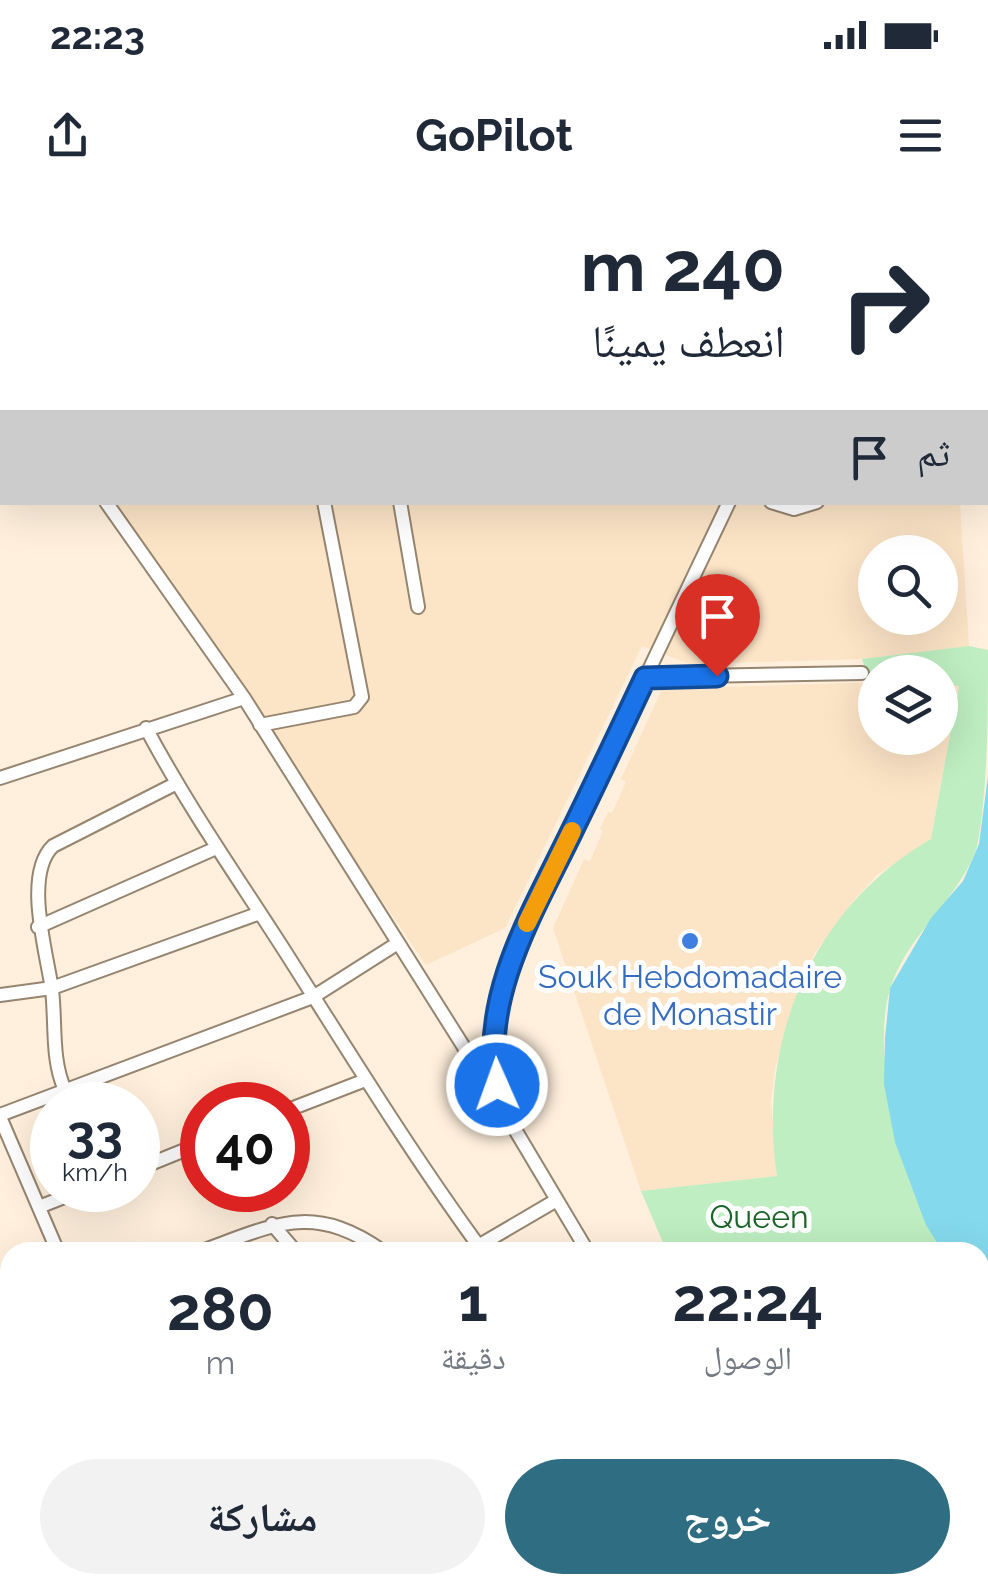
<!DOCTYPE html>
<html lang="ar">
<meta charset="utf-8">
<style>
:root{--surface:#fff;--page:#f2f2f3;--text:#1f2937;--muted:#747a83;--accent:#2f6d83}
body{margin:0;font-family:Raleway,"Noto Naskh Arabic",sans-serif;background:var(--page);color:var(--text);direction:rtl;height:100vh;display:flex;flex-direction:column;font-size:38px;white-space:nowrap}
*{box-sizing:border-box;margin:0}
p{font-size:32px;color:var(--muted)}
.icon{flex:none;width:55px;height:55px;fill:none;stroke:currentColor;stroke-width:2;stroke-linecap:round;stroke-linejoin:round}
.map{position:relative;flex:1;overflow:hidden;direction:ltr}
.drawer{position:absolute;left:0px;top:1042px;width:990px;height:352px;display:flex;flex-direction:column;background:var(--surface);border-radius:30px 30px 0 0;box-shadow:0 10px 40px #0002;direction:rtl}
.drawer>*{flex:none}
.top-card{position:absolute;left:0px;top:0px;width:990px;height:305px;box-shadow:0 10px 40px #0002;direction:rtl;background:#fff;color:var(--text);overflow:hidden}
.buttons{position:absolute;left:858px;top:335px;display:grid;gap:20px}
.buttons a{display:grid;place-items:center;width:100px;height:100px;border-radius:50%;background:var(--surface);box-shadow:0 10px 40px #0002;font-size:50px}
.speed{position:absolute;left:30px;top:882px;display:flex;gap:20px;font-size:50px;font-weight:700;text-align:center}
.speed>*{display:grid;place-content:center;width:130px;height:130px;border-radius:50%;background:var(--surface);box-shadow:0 10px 40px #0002;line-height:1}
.speed small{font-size:25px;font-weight:400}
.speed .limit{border:15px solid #d22;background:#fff;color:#111}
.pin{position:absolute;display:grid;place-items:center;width:85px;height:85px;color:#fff;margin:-102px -42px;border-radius:50% 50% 50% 0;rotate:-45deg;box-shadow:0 0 10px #0007}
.pin .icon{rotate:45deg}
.me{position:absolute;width:110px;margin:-55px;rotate:358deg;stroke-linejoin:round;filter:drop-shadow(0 0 8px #0008)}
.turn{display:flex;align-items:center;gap:35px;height:210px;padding:0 40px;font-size:45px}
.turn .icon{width:130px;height:130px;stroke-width:2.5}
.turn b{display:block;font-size:70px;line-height:85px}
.then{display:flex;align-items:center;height:95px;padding:0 40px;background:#0003;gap:20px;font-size:38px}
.eta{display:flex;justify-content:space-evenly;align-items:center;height:170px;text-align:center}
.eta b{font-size:60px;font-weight:700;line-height:70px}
.action{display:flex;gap:20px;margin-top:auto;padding:20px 40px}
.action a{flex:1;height:115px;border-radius:60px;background:var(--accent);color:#fff;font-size:40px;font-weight:700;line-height:115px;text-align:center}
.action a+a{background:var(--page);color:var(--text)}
.status{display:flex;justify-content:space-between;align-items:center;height:70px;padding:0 50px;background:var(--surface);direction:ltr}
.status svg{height:28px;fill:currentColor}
header{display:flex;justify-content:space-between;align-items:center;height:130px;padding:0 40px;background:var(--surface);font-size:45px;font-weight:700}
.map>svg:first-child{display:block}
</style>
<div class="status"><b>22:23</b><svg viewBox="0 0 49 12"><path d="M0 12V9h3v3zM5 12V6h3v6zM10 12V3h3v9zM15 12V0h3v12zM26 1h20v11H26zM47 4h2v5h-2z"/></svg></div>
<header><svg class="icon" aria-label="menu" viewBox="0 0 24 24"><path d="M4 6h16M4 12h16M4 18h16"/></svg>GoPilot<svg class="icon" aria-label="share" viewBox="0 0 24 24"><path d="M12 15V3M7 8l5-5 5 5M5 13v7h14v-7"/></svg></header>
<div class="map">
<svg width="988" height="1394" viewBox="0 0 988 1394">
<rect width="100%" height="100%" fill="#ffefdc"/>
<path fill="#fce4c6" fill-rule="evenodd" d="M 292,0 L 778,0 L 779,2 L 292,2 Z
M 111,303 L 960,303 L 969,446 L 862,459 L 690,464 L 642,446 L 505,728 L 426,765 ZM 875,352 L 940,352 L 940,418 L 875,418 Z
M 875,482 L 875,538 L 940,538 L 940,484 L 959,485 L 931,639 L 877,675 L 854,700 L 815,753 L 797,793 L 775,868 L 771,901 L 778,976 L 641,991 L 553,728 L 584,659 L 590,661 L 603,631 L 600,629 L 608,612 L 612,613 L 626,582 L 621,579 L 662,489 Z
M 10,1217 L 10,1385 L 48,1385 L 37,1394 L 7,1394 L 0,1384 L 0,1218 Z"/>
<path fill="#beeec1" d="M 969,446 L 988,450 C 988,511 988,590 977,647 C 959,700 907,734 890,789 C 869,858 906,993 943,1052 L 667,1052 L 641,991 L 777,976 C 757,842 811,708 931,639 L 959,486 L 940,484 L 940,472 L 875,472 L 875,482 L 870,482 L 862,459 Z
M 980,1110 L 988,1120 L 988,1394 L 844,1394 L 837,1385 L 980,1385 Z"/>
<path fill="#85d9ec" d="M 988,576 L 988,1120 L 980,1110 L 980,1052 L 943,1052 L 926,1025 L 895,942 L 884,884 L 885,838 L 890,788 L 931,718 L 963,681 L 979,644 Z"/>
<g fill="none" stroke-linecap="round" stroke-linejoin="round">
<g stroke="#96856f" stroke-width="16">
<path id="minor" d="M 282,0 L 282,2
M 793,0 L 794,2
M 371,2 L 371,0
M 0,49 L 2,49
M 0,207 L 2,208
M 106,302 L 244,498 L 501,906 L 588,1052
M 400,302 L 418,407
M 771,302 L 794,309 L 817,302
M 645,477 L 862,473
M 260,525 L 354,507 L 362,497 L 324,302
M 146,528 C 188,607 238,678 286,753 C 349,852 409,950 478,1045
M 0,578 L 244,498
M 38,727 L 214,649
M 0,795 L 52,788 L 260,713
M 65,890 C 51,860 56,822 52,790 C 47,753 23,675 53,646 L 175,584
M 500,898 C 489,846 500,797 517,747 L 729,302
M 288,910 L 363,881
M 0,915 L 313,797 L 398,743
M 0,917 L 58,1052
M 138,969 L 202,943
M 39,1007 L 82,990
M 272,1024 L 296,1052
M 199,1052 C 274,1025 312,1001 384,1052
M 468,1052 L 555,1001
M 0,1122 L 10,1119
M 138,1385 L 145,1394
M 271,1385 L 278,1394
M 805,1385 L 811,1394
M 57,1394 L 69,1385
M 354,1394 L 365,1385
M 508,1394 L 518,1385
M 535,1394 L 545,1385
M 695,1394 L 706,1385"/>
</g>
<g stroke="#96856f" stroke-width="21">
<path id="major" d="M 563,2 L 573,0
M 621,2 L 631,0
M 0,144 L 2,144
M 0,171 L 2,170"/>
</g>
<use href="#minor" stroke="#fff" stroke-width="12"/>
<use href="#major" stroke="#fff" stroke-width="18"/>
</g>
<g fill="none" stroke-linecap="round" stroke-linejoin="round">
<g stroke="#114b97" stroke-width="25">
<path id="route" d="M 497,885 C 480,796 535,708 572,631 C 597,580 621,529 645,478 L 717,476"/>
</g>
<use href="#route" stroke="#1a73e8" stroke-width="18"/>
<path stroke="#f59e0b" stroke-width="18" d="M 527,723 L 572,631"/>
</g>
<circle fill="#3f7fe0" stroke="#fff" stroke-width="4" cx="690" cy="741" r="10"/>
<g text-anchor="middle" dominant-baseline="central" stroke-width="10" stroke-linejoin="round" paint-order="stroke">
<g font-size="32" fill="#366cbe" stroke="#fff">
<text x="690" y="776">Souk Hebdomadaire<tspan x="690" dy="37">de Monastir</tspan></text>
</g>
<g font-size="32" fill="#1c6429" stroke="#fff">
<text x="759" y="1016">Queen</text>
</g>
</g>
</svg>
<div class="buttons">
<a><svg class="icon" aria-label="search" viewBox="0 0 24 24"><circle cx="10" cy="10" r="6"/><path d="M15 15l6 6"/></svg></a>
<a><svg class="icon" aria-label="layers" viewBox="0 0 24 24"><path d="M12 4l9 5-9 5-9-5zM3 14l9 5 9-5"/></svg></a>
</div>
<div class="speed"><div>33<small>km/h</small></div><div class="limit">40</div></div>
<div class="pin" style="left:717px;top:476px;background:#d93025"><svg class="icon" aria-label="arrive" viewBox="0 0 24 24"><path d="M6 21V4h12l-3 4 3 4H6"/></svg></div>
<svg class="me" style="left:497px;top:885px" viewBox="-20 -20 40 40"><circle r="17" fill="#1a73e8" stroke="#fff" stroke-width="3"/><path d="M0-11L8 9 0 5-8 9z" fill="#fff"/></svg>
<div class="top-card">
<div class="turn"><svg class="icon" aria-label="right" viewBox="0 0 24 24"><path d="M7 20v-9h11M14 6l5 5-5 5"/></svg><div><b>240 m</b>انعطف يمينًا</div></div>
<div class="then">ثم<svg class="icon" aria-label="arrive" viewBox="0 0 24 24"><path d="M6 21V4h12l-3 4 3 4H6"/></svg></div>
</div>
<section class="drawer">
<div class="eta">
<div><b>22:24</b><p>الوصول</p></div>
<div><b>1</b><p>دقيقة</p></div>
<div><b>280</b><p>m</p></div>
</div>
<div class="action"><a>خروج</a><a>مشاركة</a></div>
</section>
</div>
